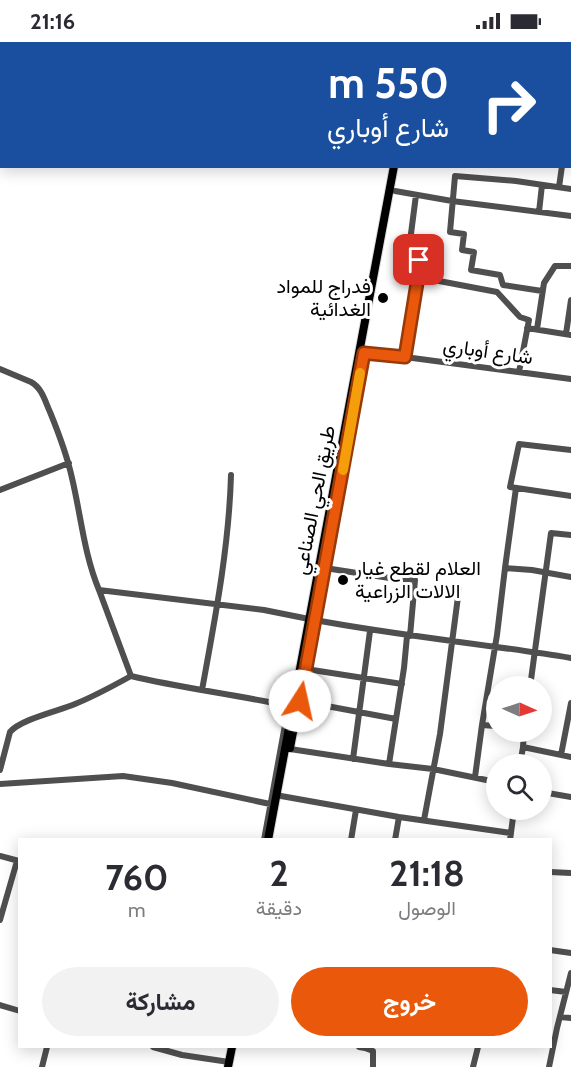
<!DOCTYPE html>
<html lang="ar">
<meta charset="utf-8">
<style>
:root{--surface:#fff;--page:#f2f2f3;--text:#2b2b33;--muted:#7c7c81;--accent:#ea580c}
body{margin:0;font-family:Cabin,Vazirmatn,sans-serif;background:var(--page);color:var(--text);direction:rtl;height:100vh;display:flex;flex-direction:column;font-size:22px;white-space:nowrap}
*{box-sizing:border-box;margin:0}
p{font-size:20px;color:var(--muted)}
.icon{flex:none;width:33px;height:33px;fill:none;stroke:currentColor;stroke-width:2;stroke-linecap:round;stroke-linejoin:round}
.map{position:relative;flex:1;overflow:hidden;direction:ltr}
.sheet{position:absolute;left:18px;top:796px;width:534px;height:210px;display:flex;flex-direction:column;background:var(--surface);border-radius:0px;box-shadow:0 3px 15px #0003;direction:rtl}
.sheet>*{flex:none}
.banner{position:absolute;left:0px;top:0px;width:572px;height:126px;box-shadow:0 3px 15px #0003;direction:rtl;background:#1a4fa0;color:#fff;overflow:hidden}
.needle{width:39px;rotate:93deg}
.controls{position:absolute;left:486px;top:634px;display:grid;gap:12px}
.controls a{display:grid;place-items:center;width:66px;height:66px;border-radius:50%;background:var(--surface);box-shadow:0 3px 15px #0003;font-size:30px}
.pin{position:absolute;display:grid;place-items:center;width:51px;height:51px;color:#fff;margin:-26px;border-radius:12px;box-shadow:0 3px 9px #0006}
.me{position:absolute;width:66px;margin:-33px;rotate:10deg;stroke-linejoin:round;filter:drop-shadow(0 0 4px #0008)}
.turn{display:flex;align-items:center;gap:21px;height:126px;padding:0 24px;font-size:27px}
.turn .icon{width:78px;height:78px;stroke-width:2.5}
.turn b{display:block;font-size:42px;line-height:51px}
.eta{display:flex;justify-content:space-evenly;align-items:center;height:102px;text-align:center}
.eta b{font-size:36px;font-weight:700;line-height:42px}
.cta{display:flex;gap:12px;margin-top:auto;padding:12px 24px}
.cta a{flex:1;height:69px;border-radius:36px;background:var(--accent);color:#fff;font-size:24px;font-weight:700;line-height:69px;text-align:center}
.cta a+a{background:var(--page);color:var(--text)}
.status{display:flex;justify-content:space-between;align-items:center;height:42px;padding:0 30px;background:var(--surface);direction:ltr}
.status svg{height:16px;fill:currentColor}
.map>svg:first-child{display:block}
</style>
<div class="status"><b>21:16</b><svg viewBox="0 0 49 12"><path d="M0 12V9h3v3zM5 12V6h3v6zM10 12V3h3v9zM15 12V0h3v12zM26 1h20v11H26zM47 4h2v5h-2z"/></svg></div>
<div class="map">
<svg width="571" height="1025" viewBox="0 0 571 1025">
<rect width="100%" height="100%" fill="#fff"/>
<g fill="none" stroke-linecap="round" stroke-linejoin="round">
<g stroke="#dbdbdb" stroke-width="10">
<path id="highway" d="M 570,0 L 571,0
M 422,2 L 423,0
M 290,706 L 342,430
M 268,798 L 394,124
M 228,1025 L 232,1005"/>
</g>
<path stroke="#4f4f4f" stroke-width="6" d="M 570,41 L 571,31
M 559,145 L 562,124
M 395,149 L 452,159 L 571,174
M 416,153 L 409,207 L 419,218 L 418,235 L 497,250 L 520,275 L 529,278 L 519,330
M 539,170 L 542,143
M 542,249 L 503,243 L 500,233 L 471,228 L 474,210 L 462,208 L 464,192 L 450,190 L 455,134 L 516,139 L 571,147
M 527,286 L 571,293
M 537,287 L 544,241 L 555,224 L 571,224
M 566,292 L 571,258
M 364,311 L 405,315 L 571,337
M 405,315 L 418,235
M 0,327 L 31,340 C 42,346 45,359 50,370 C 59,392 67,413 72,436 C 81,474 84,512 99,548
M 571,408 L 519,402 L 510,445 L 571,454
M 0,448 L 69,421
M 325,526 L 396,537 L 415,538 L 410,594
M 505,526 L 516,446
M 315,578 C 400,594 486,602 571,616
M 306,627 L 402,642
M 530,645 L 551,491 L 571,493
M 202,648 C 215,577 229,505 231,433
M 300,659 L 396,677
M 482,683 L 497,593 L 505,526 L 532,528 L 571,535
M 524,690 L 523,705 L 571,715
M 290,707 L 389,722 L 433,727 L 496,740
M 561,713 L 571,661
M 353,717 L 370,589
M 389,722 L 404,626 L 407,594
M 520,723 L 523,705
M 0,728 L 10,690 C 21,677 59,669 75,662 C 95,654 113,644 131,634
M 475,735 L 482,683 L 496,684
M 0,742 L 123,734 L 172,741 L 270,762
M 542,750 L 571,755
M 281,754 L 399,775 L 511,791
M 424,778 L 440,692 L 459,547
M 264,798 L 287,672 L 285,665 L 283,663 C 232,652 181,646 131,634 L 99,548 L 264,568 L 309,577
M 351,798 L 356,768
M 395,798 L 399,775
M 510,798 L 514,768
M 0,814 L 19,819
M 550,830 L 571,831
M 0,878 L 17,819
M 550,908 L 571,911
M 550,948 L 566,950
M 0,963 L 20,969
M 560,975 L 571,976
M 153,1005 L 182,1013 L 229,1020
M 359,1005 L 365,1006 L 373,1009 L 373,1025
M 42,1025 L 47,1005
M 473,1025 L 478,1005
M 549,1025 L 557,986 L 571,931"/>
<use href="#highway" stroke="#000" stroke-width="8"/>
</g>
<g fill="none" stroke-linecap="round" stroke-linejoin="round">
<g stroke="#983908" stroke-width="15">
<path id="route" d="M 300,659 L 364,311 L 405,315 L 418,235 L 419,218"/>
</g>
<use href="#route" stroke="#ea580c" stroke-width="10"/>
<path stroke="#f59e0b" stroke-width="10" d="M 343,428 L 360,331"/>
</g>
<g fill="#000" stroke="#fff" stroke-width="2">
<circle cx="383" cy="256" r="6"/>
<circle cx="343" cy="538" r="6"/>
</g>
<g text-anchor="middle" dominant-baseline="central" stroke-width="6" stroke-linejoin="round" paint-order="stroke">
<g font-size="20" fill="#000" stroke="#fff" text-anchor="end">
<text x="371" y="244">فدراج للمواد<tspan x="371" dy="23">الغدائية</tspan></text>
<text x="355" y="526" text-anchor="start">العلام لقطع غيار<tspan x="355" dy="23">الالات الزراعية</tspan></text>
</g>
<g font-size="20" fill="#000" stroke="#fff">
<text transform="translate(488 309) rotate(8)">شارع أوباري</text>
<text transform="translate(314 458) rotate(-79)">طريق الحي الصناعي</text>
</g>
</g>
</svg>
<div class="controls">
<a><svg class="needle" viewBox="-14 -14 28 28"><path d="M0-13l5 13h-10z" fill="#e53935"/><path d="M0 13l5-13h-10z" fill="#7c7c81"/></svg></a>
<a><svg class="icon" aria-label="search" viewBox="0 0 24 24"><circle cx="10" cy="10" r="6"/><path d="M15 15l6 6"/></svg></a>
</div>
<div class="pin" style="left:419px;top:218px;background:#d93025"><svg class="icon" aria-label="arrive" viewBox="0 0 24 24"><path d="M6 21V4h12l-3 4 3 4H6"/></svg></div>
<svg class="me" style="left:300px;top:659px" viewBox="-20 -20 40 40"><circle r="19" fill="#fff"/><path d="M0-13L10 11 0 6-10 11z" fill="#ea580c"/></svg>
<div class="banner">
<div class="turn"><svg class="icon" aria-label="right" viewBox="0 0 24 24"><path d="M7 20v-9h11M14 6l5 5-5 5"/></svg><div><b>550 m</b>شارع أوباري</div></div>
</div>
<section class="sheet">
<div class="eta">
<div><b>21:18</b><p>الوصول</p></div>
<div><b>2</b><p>دقيقة</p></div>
<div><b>760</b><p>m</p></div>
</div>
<div class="cta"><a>خروج</a><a>مشاركة</a></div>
</section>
</div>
